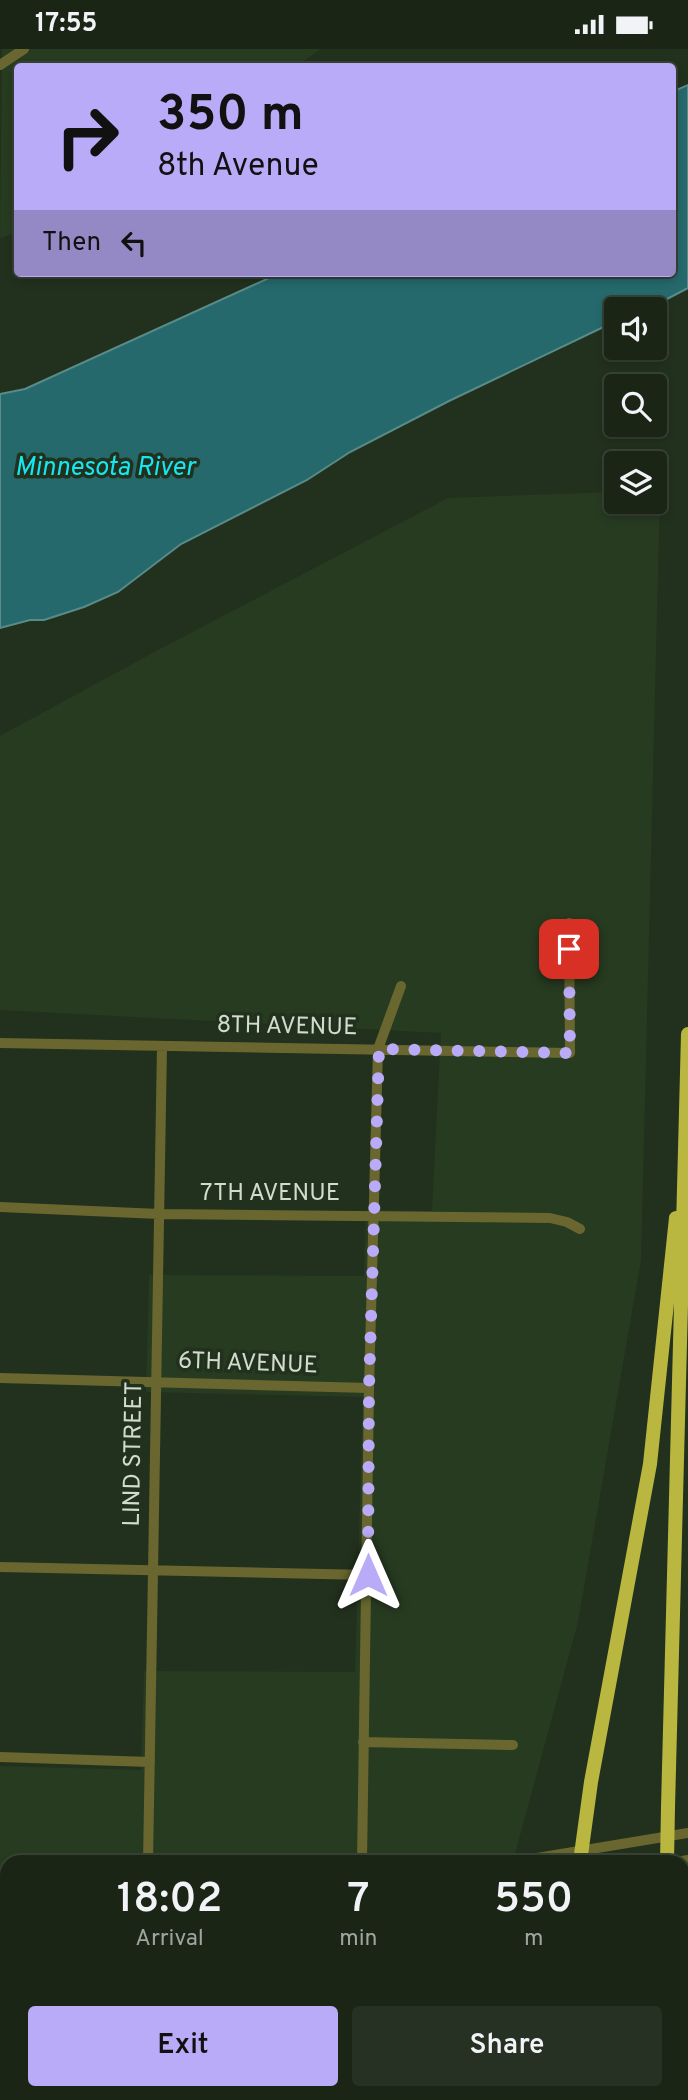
<!DOCTYPE html>
<style>
:root{--surface:#1a2516;--page:#273123;--text:#f1f3f6;--muted:#9fa5a1;--line:#384235;--accent:#b9abf7}
body{margin:0;font-family:Overpass,sans-serif;background:var(--page);color:var(--text);height:100vh;display:flex;flex-direction:column;font-size:26px;white-space:nowrap}
*{box-sizing:border-box;margin:0}
p{font-size:23px;color:var(--muted)}
.icon{flex:none;width:38px;height:38px;fill:none;stroke:currentColor;stroke-width:2;stroke-linecap:round;stroke-linejoin:round}
.map{position:relative;flex:1;overflow:hidden}
.details{position:absolute;left:0px;top:1806px;width:690px;height:245px;display:flex;flex-direction:column;background:var(--surface);border-radius:21px 21px 0 0;box-shadow:0 4px 10px #0003,0 0 0 2px var(--line)}
.details>*{flex:none}
.top-card{position:absolute;left:14px;top:14px;width:662px;height:214px;border-radius:7px;box-shadow:0 4px 10px #0003,0 0 0 2px var(--line);background:#b9abf7;color:#111;overflow:hidden}
.buttons{position:absolute;left:604px;top:248px;display:grid;gap:14px}
.buttons a{display:grid;place-items:center;width:63px;height:63px;border-radius:7px;background:var(--surface);box-shadow:0 4px 10px #0003,0 0 0 2px var(--line);font-size:35px}
.pin{position:absolute;display:grid;place-items:center;width:60px;height:60px;color:#fff;margin:-30px;border-radius:14px;box-shadow:0 4px 10px #0006}
.me{position:absolute;width:77px;margin:-38px;rotate:0deg;stroke-linejoin:round;filter:drop-shadow(0 0 5px #0008)}
.turn{display:flex;align-items:center;gap:24px;height:147px;padding:0 28px;font-size:32px}
.turn .icon{width:91px;height:91px;stroke-width:2.5}
.turn b{display:block;font-size:49px;line-height:60px}
.then{display:flex;align-items:center;height:66px;padding:0 28px;background:#0003;gap:14px;font-size:26px}
.eta{display:flex;justify-content:space-evenly;align-items:center;height:119px;text-align:center}
.eta b{font-size:42px;font-weight:600;line-height:49px}
.cta{display:flex;gap:14px;margin-top:auto;padding:14px 28px}
.cta a{flex:1;height:80px;border-radius:7px;background:var(--accent);color:#111;font-size:28px;font-weight:600;line-height:80px;text-align:center}
.cta a+a{background:var(--page);color:var(--text)}
.status{display:flex;justify-content:space-between;align-items:center;height:49px;padding:0 35px;background:var(--surface);direction:ltr}
.status svg{height:19px;fill:currentColor}
.map>svg:first-child{display:block}
</style>
<div class="status"><b>17:55</b><svg viewBox="0 0 49 12"><path d="M0 12V9h3v3zM5 12V6h3v6zM10 12V3h3v9zM15 12V0h3v12zM26 1h20v11H26zM47 4h2v5h-2z"/></svg></div>
<div class="map">
<svg width="688" height="2051" viewBox="0 0 688 2051">
<rect width="100%" height="100%" fill="#22311d"/>
<path fill="#273b21" d="M 2,0 L 321,0 L 296,17 L 18,18 L 17,184 L 0,189 Z
M 660,441 L 641,1211 L 578,1573 L 515,1805 L 469,1813 L 7,1813 L 7,1888 L 0,1889 L 0,1717 L 141,1721 L 144,1622 L 355,1623 L 363,1348 L 146,1343 L 149,1226 L 364,1227 L 366,1161 L 432,1162 L 441,984 L 0,961 L 0,687 L 158,601 L 448,449 L 616,443 L 616,453 L 654,453 L 655,442 Z
M 7,1903 L 7,2044 L 471,2044 L 471,2051 L 0,2051 L 0,1904 Z"/>
<path fill="#25696c" stroke="#598b89" stroke-width="2" d="M 688,36 L 688,239 L 646,261 L 616,261 L 616,272 L 449,352 L 350,403 L 307,431 L 181,495 L 118,543 L 84,558 L 44,571 L 30,571 L 0,579 L 0,345 L 25,340 L 280,224 L 672,224 L 672,43 Z"/>
<g fill="none" stroke-linecap="round" stroke-linejoin="round">
<path stroke="#69672f" stroke-width="10" d="M 0,16 L 24,0
M 0,994 L 570,1004 L 569,874
M 0,1158 L 159,1165 L 550,1169 L 567,1173 L 580,1180
M 0,1329 L 369,1339
M 0,1518 L 368,1526
M 363,1693 L 513,1696
M 0,1708 L 150,1713
M 148,1813 L 162,997
M 362,1813 L 369,1339 L 378,1000 L 401,937
M 513,1813 L 688,1784
M 676,1813 L 688,1811
M 0,1896 L 7,1895
M 170,2044 L 170,2051"/>
<path stroke="#bab741" stroke-width="14" d="M 668,1758 L 688,985
M 580,1813 L 591,1733 L 650,1415 L 676,1169
M 611,2044 L 612,2051
M 661,2051 L 662,2044"/>
<path stroke="#aab6a7" stroke-width="2.5" stroke-dasharray="14 7" stroke-linecap="butt" d="M 0,2003 L 6,1924
M 0,2042 L 5,1994
M 139,2044 L 140,2051
M 150,2044 L 150,2051
M 354,2044 L 354,2051"/>
<path stroke="#bab741" stroke-width="14" d="M 667,1813 L 668,1758"/>
</g>
<g fill="none" stroke-linecap="round" stroke-linejoin="round">
<path stroke="#b9abf7" stroke-width="12" stroke-dasharray="0 21.6" d="M 368,1526 L 369,1339 L 379,1000 L 570,1004 L 569,900"/>
</g>
<g text-anchor="middle" dominant-baseline="central" stroke-width="7" stroke-linejoin="round" paint-order="stroke">
<g font-size="24" fill="#d1dbce" stroke="#22311d">
<text transform="translate(287 978) rotate(1)">8TH AVENUE</text>
<text x="270" y="1145">7TH AVENUE</text>
<text transform="translate(248 1315) rotate(2)">6TH AVENUE</text>
<text transform="translate(134 1405) rotate(-89)">LIND STREET</text>
</g>
<g font-size="26" font-style="italic" fill="#14e7f1" stroke="#22311d">
<text x="105" y="419">Minnesota River</text>
</g>
</g>
</svg>
<div class="buttons">
<a><svg class="icon" aria-label="sound" viewBox="0 0 24 24"><path d="M4 9h4l5-4v14l-5-4H4zM17 9q2 3 0 6"/></svg></a>
<a><svg class="icon" aria-label="search" viewBox="0 0 24 24"><circle cx="10" cy="10" r="6"/><path d="M15 15l6 6"/></svg></a>
<a><svg class="icon" aria-label="layers" viewBox="0 0 24 24"><path d="M12 4l9 5-9 5-9-5zM3 14l9 5 9-5"/></svg></a>
</div>
<div class="pin" style="left:569px;top:900px;background:#d93025"><svg class="icon" aria-label="arrive" viewBox="0 0 24 24"><path d="M6 21V4h12l-3 4 3 4H6"/></svg></div>
<svg class="me" style="left:368px;top:1526px" viewBox="-20 -20 40 40"><path d="M0-17L14 15 0 8-14 15z" fill="#b9abf7" stroke="#fff" stroke-width="4"/></svg>
<div class="top-card">
<div class="turn"><svg class="icon" aria-label="right" viewBox="0 0 24 24"><path d="M7 20v-9h11M14 6l5 5-5 5"/></svg><div><b>350 m</b>8th Avenue</div></div>
<div class="then">Then<svg class="icon" aria-label="left" viewBox="0 0 24 24"><path d="M17 20v-9H6M10 6l-5 5 5 5"/></svg></div>
</div>
<section class="details">
<div class="eta">
<div><b>18:02</b><p>Arrival</p></div>
<div><b>7</b><p>min</p></div>
<div><b>550</b><p>m</p></div>
</div>
<div class="cta"><a>Exit</a><a>Share</a></div>
</section>
</div>
